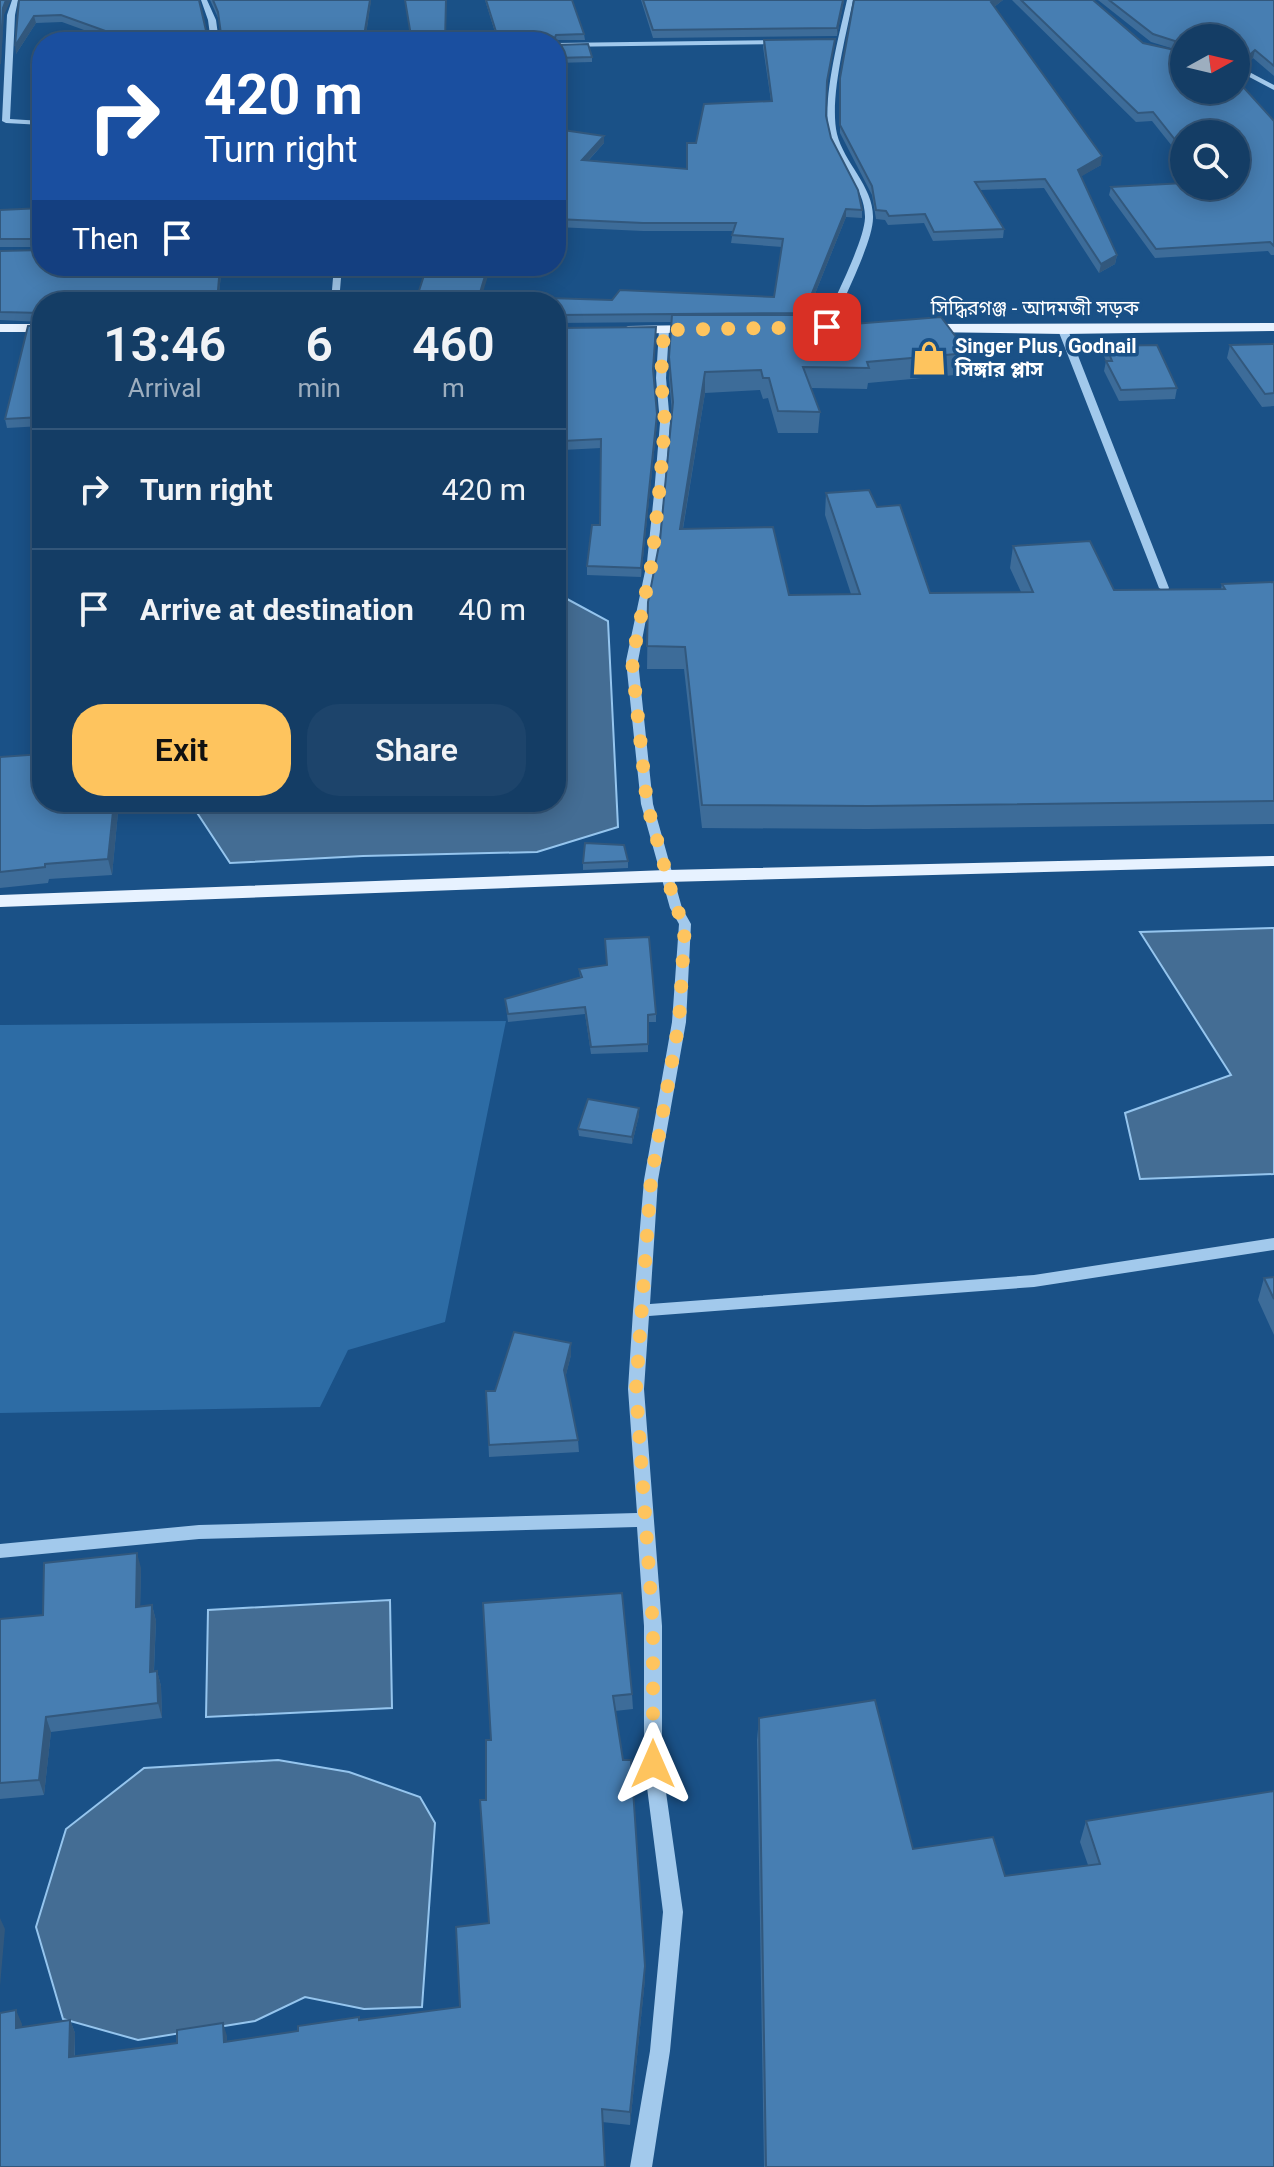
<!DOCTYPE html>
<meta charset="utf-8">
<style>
:root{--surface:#143d65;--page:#1d446b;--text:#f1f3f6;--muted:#9daebf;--line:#335679;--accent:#fec45e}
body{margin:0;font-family:Roboto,"Noto Sans Bengali",sans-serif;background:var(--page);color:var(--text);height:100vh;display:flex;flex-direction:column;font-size:30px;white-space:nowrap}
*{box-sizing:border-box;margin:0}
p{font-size:26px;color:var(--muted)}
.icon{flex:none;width:44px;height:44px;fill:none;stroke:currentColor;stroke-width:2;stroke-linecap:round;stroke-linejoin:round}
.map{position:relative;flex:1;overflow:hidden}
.drawer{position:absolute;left:32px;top:292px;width:534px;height:520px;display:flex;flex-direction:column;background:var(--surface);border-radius:32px;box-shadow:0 4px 20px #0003,0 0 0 2px var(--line)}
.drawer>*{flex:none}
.guide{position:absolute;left:32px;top:32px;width:534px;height:244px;border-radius:32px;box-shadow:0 4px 20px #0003,0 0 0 2px var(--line);background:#1a4fa0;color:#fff;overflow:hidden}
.needle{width:52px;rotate:82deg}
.controls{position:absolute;left:1170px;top:24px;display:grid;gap:16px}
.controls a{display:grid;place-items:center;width:80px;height:80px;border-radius:50%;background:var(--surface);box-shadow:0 4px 20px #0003,0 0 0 2px var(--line);font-size:40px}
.pin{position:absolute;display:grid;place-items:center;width:68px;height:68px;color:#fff;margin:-34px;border-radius:16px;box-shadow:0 4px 12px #0006}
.me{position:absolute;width:88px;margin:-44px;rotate:0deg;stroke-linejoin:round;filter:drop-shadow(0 0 6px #0008)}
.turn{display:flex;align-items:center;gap:28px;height:168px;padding:0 40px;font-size:36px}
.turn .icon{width:104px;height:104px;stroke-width:2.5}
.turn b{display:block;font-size:56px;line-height:68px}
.then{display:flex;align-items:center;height:76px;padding:0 40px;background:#0003;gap:16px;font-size:30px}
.eta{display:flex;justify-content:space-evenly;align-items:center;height:136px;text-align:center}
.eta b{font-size:48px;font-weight:600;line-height:56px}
.primary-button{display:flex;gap:16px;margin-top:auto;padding:16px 40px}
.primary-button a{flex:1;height:92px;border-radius:32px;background:var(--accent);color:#111;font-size:32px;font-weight:600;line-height:92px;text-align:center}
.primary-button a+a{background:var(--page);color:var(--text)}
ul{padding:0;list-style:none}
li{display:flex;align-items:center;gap:24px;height:120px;padding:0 40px;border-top:2px solid var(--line)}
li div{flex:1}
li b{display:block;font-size:30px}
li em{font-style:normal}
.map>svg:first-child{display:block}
</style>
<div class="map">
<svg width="1274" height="2167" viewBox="0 0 1274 2167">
<rect width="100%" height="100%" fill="#1a5187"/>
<path fill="#2d6ca5" d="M 506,1021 L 445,1322 L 348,1350 L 320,1407 L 0,1413 L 0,1025 Z"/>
<path fill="#446d94" stroke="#95c5ee" stroke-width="2" d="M 556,593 L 608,621 L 618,827 L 537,852 L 363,856 L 230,863 L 190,802 L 556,802 Z
M 1274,928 L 1274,1174 L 1140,1179 L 1125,1113 L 1231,1075 L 1140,932 Z
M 390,1600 L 392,1708 L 206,1717 L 208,1610 Z
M 278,1760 L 349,1772 L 420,1797 L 435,1823 L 422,2007 L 364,2009 L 305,1997 L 255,2021 L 138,2040 L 63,2019 L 36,1927 L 66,1829 L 144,1768 Z"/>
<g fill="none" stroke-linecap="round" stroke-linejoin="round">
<path fill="#a2c9ec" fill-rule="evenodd" d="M 12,0 L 18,0 L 15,15 L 10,119 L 42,121 L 42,125 L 6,123 L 2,121 L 7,15 Z
M 201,0 L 207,0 L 216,20 L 219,42 L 211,42 L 208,20 Z
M 847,0 L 853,0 C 846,36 829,99 837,134 C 844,163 874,187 873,218 C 873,242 842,302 832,327 L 827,330 L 822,327 C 833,302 864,242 865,218 C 866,187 836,163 829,134 C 822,99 839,36 847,0 Z
M 784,40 L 781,44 L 556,47 L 556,43 Z
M 1236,65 L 1274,85 L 1274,90 L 1236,70 Z
M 334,266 L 342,266 L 339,302 L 331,302 Z
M 664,327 L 669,330 L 666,378 L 670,423 L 664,494 L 657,562 L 638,661 L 653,804 L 682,908 L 691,924 L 686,1022 L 658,1180 L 650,1304 L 1034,1275 L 1274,1238 L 1274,1250 L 1034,1287 L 649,1316 L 644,1389 L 662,1626 L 662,1764 L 683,1912 L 670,2051 L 652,2167 L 630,2167 L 650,2051 L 663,1912 L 644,1764 L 644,1626 L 637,1527 L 199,1539 L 0,1558 L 0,1544 L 199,1525 L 637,1513 L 628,1389 L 633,1311 L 644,1180 L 672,1022 L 679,924 L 670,908 L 641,804 L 626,661 L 647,562 L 654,494 L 660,423 L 656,378 L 659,330 Z
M 1063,327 L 1068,330 L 1169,588 L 1168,590 L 1164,591 L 1159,588 L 1058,330 Z"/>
<path fill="#e7f2ff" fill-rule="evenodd" d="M 1274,323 L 1274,331 L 1063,334 L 924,332 L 918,328 L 924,324 Z
M 0,324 L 42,324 L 42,332 L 0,332 Z
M 696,325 L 702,329 L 701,332 L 628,334 L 621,330 L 628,326 Z
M 1274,856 L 1274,866 L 667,882 L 0,907 L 0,895 L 667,870 Z"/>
</g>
<path fill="#3d6c99" d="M 19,0 L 218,38 L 221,34 L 219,20 L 210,0 L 371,0 L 365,42 L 117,42 L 62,22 L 36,23 L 16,54 Z
M 485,0 L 572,0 L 584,34 L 585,40 L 556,40 L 555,42 L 498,42 Z
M 641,0 L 844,0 L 837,36 L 653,38 Z
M 854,0 L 1003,0 L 994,7 L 1101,165 L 1081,176 L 1117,255 L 1115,264 L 1099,273 L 1044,188 L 980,190 L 1004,229 L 1003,238 L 933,241 L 924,223 L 888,225 L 885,220 L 876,219 L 872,195 L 840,133 L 840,86 Z
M 1012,0 L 1093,0 L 1143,43 L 1274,121 L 1274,255 L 1271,255 L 1268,251 L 1155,258 L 1109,195 L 1111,187 L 1236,186 L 1184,134 L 1184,161 L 1152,121 L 1136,122 Z
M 1098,0 L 1274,0 L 1274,76 L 1253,58 L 1245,66 L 1236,62 L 1236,38 L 1184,38 L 1184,52 L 1151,42 Z
M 764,40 L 834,46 L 826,87 L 826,116 L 831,138 L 862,210 L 862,218 L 846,217 L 804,321 L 799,321 L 799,324 L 968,353 L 966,374 L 868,383 L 867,389 L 811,388 L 820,412 L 818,433 L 778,433 L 768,398 L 763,399 L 760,390 L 705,393 L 683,529 L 789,595 L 851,594 L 825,515 L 826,493 L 877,507 L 930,593 L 1021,592 L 1010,568 L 1013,546 L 1114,590 L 1221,589 L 1222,584 L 1274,582 L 1274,824 L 867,829 L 702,828 L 684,669 L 647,669 L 648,602 L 660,540 L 672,414 L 669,378 L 671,322 L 556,323 L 556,302 L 416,300 L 482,296 L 612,300 L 774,297 L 782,247 L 731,243 L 733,231 L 643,231 L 556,227 L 556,129 L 604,143 L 589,160 L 687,169 L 696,143 L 771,101 L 763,47 Z
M 556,45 L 592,57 L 592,62 L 556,63 Z
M 42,208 L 42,247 L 0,247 L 0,210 Z
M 0,251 L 222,266 L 218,302 L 42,302 L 42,322 L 0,320 Z
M 42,325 L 42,426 L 7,428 L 5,419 Z
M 556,328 L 653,373 L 657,423 L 641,577 L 587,575 L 587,566 L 600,525 L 601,448 L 563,450 L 562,439 L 556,439 Z
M 1274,344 L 1274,406 L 1262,407 L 1227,358 L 1230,345 Z
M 1106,346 L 1177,388 L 1175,399 L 1119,401 L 1104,371 L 1106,361 L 1104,356 Z
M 0,757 L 119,802 L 112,875 L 49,879 L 48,883 L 0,888 Z
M 628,861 L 628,868 L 583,870 L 583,863 Z
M 579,969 L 656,1014 L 656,1022 L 648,1022 L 648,1052 L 591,1054 L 585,1014 L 508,1022 L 505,999 L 580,977 Z
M 639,1115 L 632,1144 L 579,1136 L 578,1129 Z
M 1274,1277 L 1274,1335 L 1258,1300 L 1264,1278 Z
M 571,1355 L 565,1378 L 578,1440 L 579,1452 L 489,1457 L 486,1391 L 495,1391 Z
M 141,1568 L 140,1606 L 152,1605 L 156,1621 L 154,1671 L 157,1671 L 161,1686 L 162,1718 L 51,1732 L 44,1795 L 0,1799 L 0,1619 L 43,1615 Z
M 483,1603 L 632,1694 L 633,1709 L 615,1711 L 645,1979 L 630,2125 L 602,2122 L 0,2167 L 22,2024 L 21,2027 L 70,2020 L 75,2033 L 75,2057 L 177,2043 L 223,2023 L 227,2041 L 298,2031 L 359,2020 L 460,2007 L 489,1923 L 486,1800 L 491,1740 Z
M 759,1718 L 913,1849 L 1005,1876 L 1088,1865 L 1080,1842 L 1086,1821 L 1274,2167 L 764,2167 L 757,1740 Z"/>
<path fill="#32587d" d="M 6,0 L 11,0 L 4,15 L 0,78 L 3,8 Z
M 370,0 L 371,0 L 365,42 L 363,42 Z
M 843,0 L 844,0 L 837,36 L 837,28 Z
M 994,0 L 1003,0 L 990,10 L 991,2 Z
M 34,16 L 36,23 L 16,54 L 15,46 Z
M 1255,50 L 1253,58 L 1245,66 L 1246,58 Z
M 604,136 L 604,143 L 582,167 L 582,160 Z
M 1102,156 L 1101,165 L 1077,179 L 1078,170 Z
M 846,209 L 846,217 L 804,321 L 804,313 Z
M 1117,255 L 1115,264 L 1099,273 L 1101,264 Z
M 220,266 L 222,266 L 218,302 L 217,302 Z
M 488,266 L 491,266 L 480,302 L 479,296 Z
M 705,372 L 705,393 L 679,551 L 680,529 Z
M 657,414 L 657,423 L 641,577 L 641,568 Z
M 114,802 L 119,802 L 112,875 L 108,859 Z
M 639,1108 L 639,1115 L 632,1144 L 632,1137 Z
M 571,1343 L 571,1355 L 564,1383 L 564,1370 Z
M 137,1553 L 141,1568 L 140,1622 L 136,1607 Z
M 152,1605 L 156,1621 L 153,1687 L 150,1672 Z
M 157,1671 L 161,1686 L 162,1718 L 158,1703 Z
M 46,1717 L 51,1732 L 44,1795 L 39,1780 Z
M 0,1918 L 5,1929 L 0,1986 Z
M 645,1966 L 645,1979 L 630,2125 L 630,2112 Z
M 16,2010 L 22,2024 L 21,2041 L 16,2028 Z
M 70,2020 L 75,2033 L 74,2071 L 69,2057 Z
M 223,2023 L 227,2036 L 227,2055 L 224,2042 Z"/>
<path fill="#477eb2" stroke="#32587d" stroke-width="2" d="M 0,0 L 6,0 L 3,8 L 0,64 Z
M 19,0 L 199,0 L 207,35 L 218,38 L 221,34 L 218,12 L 213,0 L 370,0 L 363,42 L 136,42 L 61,15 L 34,16 L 15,46 Z
M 405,0 L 446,0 L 445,42 L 412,42 Z
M 486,0 L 572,0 L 584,34 L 556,35 L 553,42 L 507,42 L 506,38 L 498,38 Z
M 643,0 L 843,0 L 837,28 L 653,30 Z
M 854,0 L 994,0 L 991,2 L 1102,156 L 1078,170 L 1117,255 L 1101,264 L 1045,179 L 975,182 L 1004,229 L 934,232 L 925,214 L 889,216 L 886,211 L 876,210 L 872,186 L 840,125 L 840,78 Z
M 1021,0 L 1093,0 L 1143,43 L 1184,52 L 1184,90 L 1236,90 L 1236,79 L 1274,121 L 1274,246 L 1270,242 L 1156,249 L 1111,187 L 1184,183 L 1184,186 L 1236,186 L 1236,134 L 1184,134 L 1184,151 L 1153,112 L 1138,113 Z
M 1109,0 L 1274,0 L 1274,66 L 1255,50 L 1246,58 L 1237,54 L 1236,57 L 1236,38 L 1184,38 L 1184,44 L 1153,34 Z
M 835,39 L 827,81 L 826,116 L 831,138 L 858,190 L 862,210 L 846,209 L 804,313 L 556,315 L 556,302 L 394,302 L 395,299 L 416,300 L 427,266 L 488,266 L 479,296 L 612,300 L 620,290 L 774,297 L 783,239 L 732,235 L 736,223 L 643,223 L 556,219 L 556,129 L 604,136 L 582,160 L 687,169 L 687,143 L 696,143 L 704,104 L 772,101 L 764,40 Z
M 588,44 L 592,57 L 556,58 L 556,45 Z
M 42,208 L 42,247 L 40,239 L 0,239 L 0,210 Z
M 42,250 L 42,266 L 220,266 L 217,302 L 42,302 L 42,313 L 0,312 L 0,251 Z
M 672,315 L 800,315 L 796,324 L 853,324 L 941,317 L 968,353 L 867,362 L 869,368 L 803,367 L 820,412 L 778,411 L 769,378 L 763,378 L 761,370 L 705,372 L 680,529 L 773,527 L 789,595 L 860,594 L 826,493 L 869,490 L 877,507 L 900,505 L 930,593 L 1033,592 L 1013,546 L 1090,541 L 1114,590 L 1225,589 L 1222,584 L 1274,582 L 1274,801 L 868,806 L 702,805 L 685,647 L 647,646 L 648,602 L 660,540 L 673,402 L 669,357 Z
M 42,325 L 42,417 L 5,419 L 28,326 Z
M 656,327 L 653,369 L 657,414 L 641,568 L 587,566 L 592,525 L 600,525 L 601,439 L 563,441 L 561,430 L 556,430 L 556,328 Z
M 1274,344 L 1274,393 L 1265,394 L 1230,345 Z
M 1157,345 L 1177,388 L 1121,390 L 1106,361 L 1112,361 L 1106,346 Z
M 42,754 L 42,802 L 114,802 L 108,859 L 45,864 L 45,867 L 0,872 L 0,757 Z
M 585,843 L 624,845 L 628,861 L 583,863 Z
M 649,937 L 656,1014 L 648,1015 L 648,1044 L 591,1047 L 585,1007 L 508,1014 L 505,999 L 582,977 L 579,969 L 607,965 L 605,939 Z
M 588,1099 L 639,1108 L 632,1137 L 578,1129 Z
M 1274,1277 L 1274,1299 L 1264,1278 Z
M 514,1332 L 571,1343 L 564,1370 L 578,1440 L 489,1445 L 486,1391 L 495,1391 Z
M 137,1553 L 136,1607 L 152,1605 L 150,1672 L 157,1671 L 158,1703 L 46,1717 L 39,1780 L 0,1783 L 0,1619 L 43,1615 L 44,1563 Z
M 622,1593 L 632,1694 L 613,1696 L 623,1760 L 631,1760 L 645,1966 L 630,2112 L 602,2109 L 605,2167 L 0,2167 L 0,2013 L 16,2010 L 16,2028 L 70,2020 L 69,2057 L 177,2043 L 177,2030 L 223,2023 L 224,2042 L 298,2031 L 298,2026 L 359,2017 L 359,2020 L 460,2007 L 456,1927 L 489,1923 L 480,1800 L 486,1800 L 486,1740 L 491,1740 L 483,1603 Z
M 875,1700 L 913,1849 L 993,1837 L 1005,1876 L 1100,1864 L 1086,1821 L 1274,1791 L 1274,2167 L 766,2167 L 759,1718 Z"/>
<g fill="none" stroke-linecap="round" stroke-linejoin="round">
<path stroke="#fec45e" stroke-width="14" stroke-dasharray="0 25.2" d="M 653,1764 L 653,1626 L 636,1389 L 651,1180 L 679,1022 L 685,924 L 676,908 L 647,804 L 632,661 L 652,562 L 659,494 L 665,423 L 661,378 L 664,330 L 827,327"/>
</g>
<defs>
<g id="shop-bare" transform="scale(2.76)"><path d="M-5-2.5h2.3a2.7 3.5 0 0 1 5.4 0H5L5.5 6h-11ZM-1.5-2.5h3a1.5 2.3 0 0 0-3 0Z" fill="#fec45e" stroke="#1a5187" stroke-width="2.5" paint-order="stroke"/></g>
</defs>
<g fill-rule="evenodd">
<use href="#shop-bare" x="929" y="358"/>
</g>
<g text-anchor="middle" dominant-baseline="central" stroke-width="7" stroke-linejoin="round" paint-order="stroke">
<g font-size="20" fill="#fff" stroke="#1a5187">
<text x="1035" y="308">সিদ্ধিরগঞ্জ - আদমজী সড়ক</text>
</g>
<g font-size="20" font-weight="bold" fill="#fff" stroke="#1a5187" text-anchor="start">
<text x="955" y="346">Singer Plus, Godnail<tspan x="955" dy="23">সিঙ্গার প্লাস</tspan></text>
</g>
</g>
</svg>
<div class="controls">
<a><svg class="needle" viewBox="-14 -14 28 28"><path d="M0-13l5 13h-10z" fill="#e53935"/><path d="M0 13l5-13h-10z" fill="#9daebf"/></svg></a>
<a><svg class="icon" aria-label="search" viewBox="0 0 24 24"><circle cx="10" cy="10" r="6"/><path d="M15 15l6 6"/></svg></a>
</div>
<div class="pin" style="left:827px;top:327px;background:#d93025"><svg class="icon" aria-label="arrive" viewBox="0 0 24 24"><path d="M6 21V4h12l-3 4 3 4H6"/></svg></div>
<svg class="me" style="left:653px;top:1764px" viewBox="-20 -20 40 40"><path d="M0-17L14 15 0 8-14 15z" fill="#fec45e" stroke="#fff" stroke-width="4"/></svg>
<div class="guide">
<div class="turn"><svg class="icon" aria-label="right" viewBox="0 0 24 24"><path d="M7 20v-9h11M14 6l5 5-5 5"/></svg><div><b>420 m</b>Turn right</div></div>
<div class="then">Then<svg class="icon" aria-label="arrive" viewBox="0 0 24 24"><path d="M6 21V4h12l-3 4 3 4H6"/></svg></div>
</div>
<section class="drawer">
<div class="eta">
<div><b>13:46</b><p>Arrival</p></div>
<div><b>6</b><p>min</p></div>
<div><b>460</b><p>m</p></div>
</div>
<ul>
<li><svg class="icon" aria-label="right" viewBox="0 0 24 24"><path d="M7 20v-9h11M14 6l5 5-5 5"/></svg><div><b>Turn right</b></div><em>420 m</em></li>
<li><svg class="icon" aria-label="arrive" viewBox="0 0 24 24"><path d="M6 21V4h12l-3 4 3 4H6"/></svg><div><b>Arrive at destination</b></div><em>40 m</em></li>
</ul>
<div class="primary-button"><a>Exit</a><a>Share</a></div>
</section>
</div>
